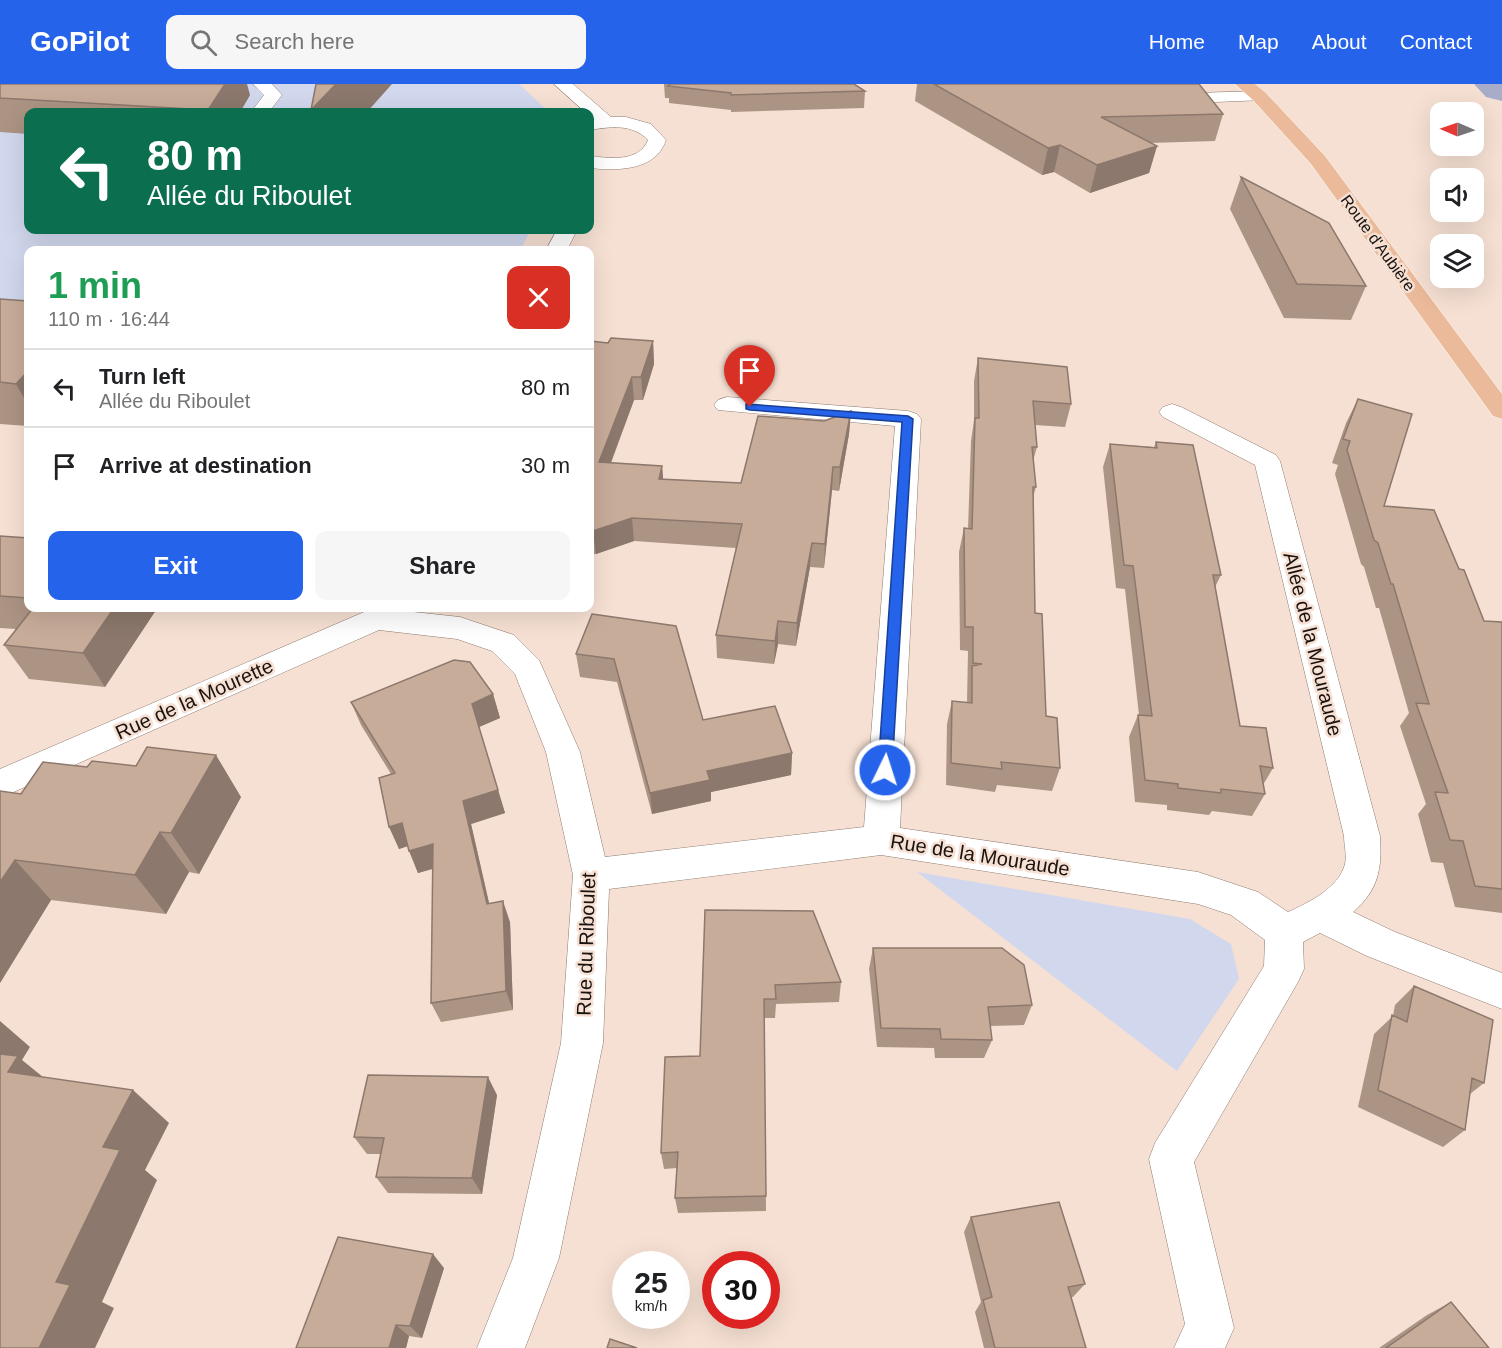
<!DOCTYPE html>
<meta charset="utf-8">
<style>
:root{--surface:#fff;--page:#f6f6f6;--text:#202124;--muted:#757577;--line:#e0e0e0;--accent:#2563eb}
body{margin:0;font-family:Arial,sans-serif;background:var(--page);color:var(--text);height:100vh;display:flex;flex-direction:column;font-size:22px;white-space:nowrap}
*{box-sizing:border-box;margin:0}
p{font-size:20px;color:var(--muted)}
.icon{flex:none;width:33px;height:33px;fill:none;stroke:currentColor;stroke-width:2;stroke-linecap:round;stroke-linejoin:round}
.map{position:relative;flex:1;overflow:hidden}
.details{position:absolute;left:24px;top:162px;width:570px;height:366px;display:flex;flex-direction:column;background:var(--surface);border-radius:12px;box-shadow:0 6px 24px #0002}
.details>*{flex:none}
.top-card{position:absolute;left:24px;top:24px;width:570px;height:126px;border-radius:12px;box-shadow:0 6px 24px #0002;background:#0b6e4f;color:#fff;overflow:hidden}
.needle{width:39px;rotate:272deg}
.buttons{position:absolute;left:1430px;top:18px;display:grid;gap:12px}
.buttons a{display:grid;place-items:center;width:54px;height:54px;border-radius:12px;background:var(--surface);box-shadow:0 6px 24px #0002;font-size:30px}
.speed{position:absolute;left:612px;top:1167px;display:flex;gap:12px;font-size:30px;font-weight:700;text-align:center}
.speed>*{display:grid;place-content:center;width:78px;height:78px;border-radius:50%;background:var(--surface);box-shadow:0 6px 24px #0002;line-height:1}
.speed small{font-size:15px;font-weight:400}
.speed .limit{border:9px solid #d22;background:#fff;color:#111}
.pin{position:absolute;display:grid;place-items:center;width:51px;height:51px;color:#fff;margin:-62px -26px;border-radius:50% 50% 50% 0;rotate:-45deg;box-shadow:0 0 6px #0007}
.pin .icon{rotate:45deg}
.me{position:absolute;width:66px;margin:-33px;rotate:4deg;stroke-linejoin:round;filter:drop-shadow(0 0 4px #0008)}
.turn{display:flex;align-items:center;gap:21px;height:126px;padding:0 24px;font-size:27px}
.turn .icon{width:78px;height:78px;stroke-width:2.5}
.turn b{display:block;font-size:42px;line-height:51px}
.round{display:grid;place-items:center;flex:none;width:63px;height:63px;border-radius:12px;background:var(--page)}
.headline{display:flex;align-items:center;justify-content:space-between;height:102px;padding:0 24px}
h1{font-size:36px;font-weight:700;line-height:45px;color:#1e9e55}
.primary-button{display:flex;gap:12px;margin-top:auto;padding:12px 24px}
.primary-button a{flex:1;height:69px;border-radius:12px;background:var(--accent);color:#fff;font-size:24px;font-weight:700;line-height:69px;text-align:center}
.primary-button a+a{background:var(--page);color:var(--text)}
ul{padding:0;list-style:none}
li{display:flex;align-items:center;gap:18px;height:78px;padding:0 24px;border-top:2px solid var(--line)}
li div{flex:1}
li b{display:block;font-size:22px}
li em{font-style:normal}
header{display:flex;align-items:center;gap:36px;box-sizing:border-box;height:84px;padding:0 30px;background:var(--accent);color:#fff}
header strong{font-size:28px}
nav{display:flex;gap:33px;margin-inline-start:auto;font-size:21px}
.search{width:420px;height:54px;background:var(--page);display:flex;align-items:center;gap:15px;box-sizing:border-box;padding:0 21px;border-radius:12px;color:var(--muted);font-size:22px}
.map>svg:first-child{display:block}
</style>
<header>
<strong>GoPilot</strong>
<div class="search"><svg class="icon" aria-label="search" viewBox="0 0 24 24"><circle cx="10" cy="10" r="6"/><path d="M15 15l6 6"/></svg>Search here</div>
<nav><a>Home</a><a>Map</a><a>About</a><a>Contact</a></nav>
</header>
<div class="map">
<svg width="1502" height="1264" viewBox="0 0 1502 1264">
<rect width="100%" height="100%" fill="#f6e0d3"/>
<path fill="#d1d7ed" d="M 0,0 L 519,0 L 549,28 L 28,28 L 28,146 L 531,146 L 520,166 L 28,166 L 28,257 L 0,254 Z
M 917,788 L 1190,835 L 1231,860 L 1239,895 L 1177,987 Z"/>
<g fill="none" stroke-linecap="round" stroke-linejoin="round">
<path fill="#a7adc9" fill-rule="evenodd" d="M 1474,0 L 1502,0 L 1502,17 L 1486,13 Z"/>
<g stroke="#8e7b6f" stroke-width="1">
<path id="minor" d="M 253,0 L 272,0 L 282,11 L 269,28 L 251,28 L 264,11 Z
M 554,0 L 573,0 L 611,33 L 626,33 L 651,40 L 666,56 C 656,87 617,87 590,84 L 590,72 C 608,74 639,79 648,56 C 632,39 609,43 590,46 L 590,36 L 592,35 L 590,28 L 585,28 Z
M 1259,7 L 1265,8 L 1268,12 L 1265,16 L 1166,20 L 1160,19 L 1157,15 L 1160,11 L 1166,10 Z
M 557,146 L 577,146 L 567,166 L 546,166 Z
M 727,313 L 908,327 L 917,330 L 921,335 L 900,744 L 1198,788 L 1258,808 L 1288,828 C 1308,819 1339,804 1345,780 C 1347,771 1344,761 1344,752 L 1255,381 L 1163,333 L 1159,328 L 1163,323 L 1172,320 L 1181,323 L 1276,371 L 1280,377 L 1380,752 C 1382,784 1379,806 1353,828 L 1395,848 L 1502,889 L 1502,925 L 1367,872 L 1320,849 L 1303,858 L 1304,885 L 1298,898 L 1194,1078 L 1234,1244 L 1225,1264 L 1174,1264 L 1185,1240 L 1149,1075 L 1155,1059 L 1264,882 L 1265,856 L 1231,831 L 1198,820 L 881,771 L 609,805 L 603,959 L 559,1174 L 525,1264 L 477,1264 L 513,1174 L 561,959 L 573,791 L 546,668 L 515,590 L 492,567 L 457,555 L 379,546 L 0,714 L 0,685 L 364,528 L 366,524 L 396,524 L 395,526 L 460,533 L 514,551 L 539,576 L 580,668 L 605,773 L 864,743 L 895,342 L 718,326 L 714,321 L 718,316 Z"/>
</g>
<g stroke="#fff" stroke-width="1">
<path id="major" d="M 1235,0 L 1255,0 L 1265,8 L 1325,72 L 1502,310 L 1502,335 L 1493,332 L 1311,80 L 1253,16 Z"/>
</g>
<use href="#minor" fill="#fff" fill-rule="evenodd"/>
<use href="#major" fill="#eaba9a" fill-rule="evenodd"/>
</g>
<path fill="#ac9484" d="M 0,0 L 250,11 L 240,28 L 28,28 L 28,50 L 0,48 Z
M 664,0 L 854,0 L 865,7 L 864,24 L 731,28 L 731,26 L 669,19 L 669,14 L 665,14 Z
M 917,0 L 1199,0 L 1223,30 L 1215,57 L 1149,59 L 1157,62 L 1149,89 L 1090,109 L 1054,88 L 1042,91 L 915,17 Z
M 1241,93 L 1366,202 L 1351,236 L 1284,234 L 1230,125 Z
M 0,215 L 28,217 L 28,342 L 0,340 Z
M 590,257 L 608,259 L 653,257 L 654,280 L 643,316 L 634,316 L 611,379 L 662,382 L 663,395 L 741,399 L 824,337 L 851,327 L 849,350 L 839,407 L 832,406 L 824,484 L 810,483 L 796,562 L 778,560 L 774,580 L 717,574 L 716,551 L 736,464 L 634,457 L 596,470 L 590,470 Z
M 978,274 L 1071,320 L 1065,343 L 1035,341 L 1037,363 L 1033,377 L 1036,403 L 1033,413 L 1035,529 L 1046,632 L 1060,684 L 1052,707 L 997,701 L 995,708 L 946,701 L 947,640 L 952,617 L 967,619 L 968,567 L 960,566 L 959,468 L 964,444 L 968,445 L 971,357 L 974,336 L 974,297 Z
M 1358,315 L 1384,422 L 1459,485 L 1484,537 L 1502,538 L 1502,829 L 1455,823 L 1443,779 L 1431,778 L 1418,730 L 1426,720 L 1400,642 L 1409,629 L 1379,524 L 1376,524 L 1364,483 L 1361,480 L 1335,390 L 1338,381 L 1332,379 L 1346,339 Z
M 1156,358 L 1221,491 L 1215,503 L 1240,642 L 1273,684 L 1263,701 L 1265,710 L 1252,732 L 1212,727 L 1209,731 L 1167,726 L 1167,721 L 1135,718 L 1129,653 L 1138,631 L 1139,631 L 1125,505 L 1116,504 L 1103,383 L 1110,360 L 1154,363 Z
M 0,452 L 28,454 L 28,524 L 155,524 L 156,526 L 105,603 L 29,595 L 4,561 L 16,545 L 0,544 Z
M 592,530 L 703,636 L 792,669 L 791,691 L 711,708 L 711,717 L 652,730 L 617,598 L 580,593 L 576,570 Z
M 493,610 L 500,634 L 479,643 L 505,729 L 471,740 L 489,819 L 510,838 L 513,926 L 441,938 L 431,919 L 433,785 L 418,789 L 408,762 L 399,765 L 391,690 L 361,641 L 351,618 Z
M 21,710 L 241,713 L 199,790 L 189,788 L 166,830 L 51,816 L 0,899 Z
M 705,826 L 841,898 L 839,918 L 776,920 L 775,934 L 764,934 L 766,1127 L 678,1129 L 675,1114 L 677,1084 L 664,1085 L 661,1069 L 700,972 Z
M 873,864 L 1032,921 L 1024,941 L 990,942 L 992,956 L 984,974 L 935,974 L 934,964 L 877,963 L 869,885 Z
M 1414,902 L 1484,999 L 1470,1010 L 1465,1046 L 1443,1063 L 1358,1023 L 1374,950 L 1393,932 L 1395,921 Z
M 497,1011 L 482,1110 L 388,1109 L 376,1093 L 381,1070 L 367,1070 L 354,1053 Z
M 971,1133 L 1085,1200 L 1073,1213 L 1071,1213 L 1086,1264 L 984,1264 L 975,1228 L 981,1218 L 964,1148 Z
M 444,1184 L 422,1254 L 409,1252 L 406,1264 L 296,1264 Z
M 1451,1218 L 1489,1264 L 1379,1264 L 1427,1231 Z"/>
<path fill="#8c786c" d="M 214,0 L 247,0 L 250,11 L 240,28 L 209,28 L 208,26 Z
M 336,0 L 392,0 L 367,28 L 312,28 L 311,26 Z
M 1060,61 L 1054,88 L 1042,91 L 1048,64 Z
M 1157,62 L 1149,89 L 1090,109 L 1097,81 Z
M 653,257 L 654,280 L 643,316 L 641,293 Z
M 28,287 L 28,321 L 16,300 Z
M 632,293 L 634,316 L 602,402 L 599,378 Z
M 851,327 L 849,350 L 839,407 L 840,383 Z
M 662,382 L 664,405 L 659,395 Z
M 833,383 L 832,406 L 824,484 L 825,460 Z
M 632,434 L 634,457 L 596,470 L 593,447 Z
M 812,459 L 810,483 L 796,562 L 797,539 Z
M 114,524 L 155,524 L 156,526 L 105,603 L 83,569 Z
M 778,537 L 778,560 L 774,580 L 775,557 Z
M 493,610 L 500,634 L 479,643 L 472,620 Z
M 792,669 L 791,691 L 711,708 L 711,717 L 652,730 L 650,709 L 707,687 Z
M 216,671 L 241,713 L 199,790 L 171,749 Z
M 498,706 L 505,729 L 471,740 L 494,841 L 487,820 L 463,717 Z
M 402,739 L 411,761 L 399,765 L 389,743 Z
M 160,748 L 189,788 L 166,830 L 135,791 Z
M 433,760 L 441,782 L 418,789 L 409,767 Z
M 15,776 L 51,816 L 0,899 L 0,798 Z
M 503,817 L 510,838 L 513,926 L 506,907 Z
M 0,937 L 30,963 L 22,976 L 59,1006 L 0,992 Z
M 488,993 L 497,1011 L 482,1110 L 472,1094 Z
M 133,1006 L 169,1039 L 145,1086 L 157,1096 L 102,1218 L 114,1224 L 95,1264 L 39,1264 L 56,1198 L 103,1063 Z
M 433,1170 L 444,1184 L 422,1254 L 410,1242 Z
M 396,1241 L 409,1252 L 406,1264 L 389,1264 Z"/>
<path fill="#c8ac9a" stroke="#8c786c" stroke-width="1.5" d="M 0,0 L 225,0 L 208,26 L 0,14 Z
M 316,0 L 336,0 L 311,26 Z
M 670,0 L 854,0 L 865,7 L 731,11 L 731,9 L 668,2 Z
M 934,0 L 1199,0 L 1223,30 L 1101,33 L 1157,62 L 1097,81 L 1060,61 L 1048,64 Z
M 1241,93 L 1329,139 L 1366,202 L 1297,200 Z
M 0,215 L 28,217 L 28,287 L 16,300 L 0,298 Z
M 611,254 L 653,257 L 641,293 L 632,293 L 599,378 L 662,382 L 659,395 L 741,399 L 758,332 L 824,337 L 851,327 L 840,383 L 833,383 L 825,460 L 812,459 L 797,539 L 778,537 L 775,557 L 716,551 L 742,440 L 632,434 L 593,447 L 590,447 L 590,257 L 608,259 Z
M 978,274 L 1067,283 L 1071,320 L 1033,317 L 1037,363 L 1032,363 L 1036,403 L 1033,403 L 1035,529 L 1042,530 L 1046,632 L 1057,634 L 1060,684 L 1001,678 L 1002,685 L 951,679 L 952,617 L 972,619 L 972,582 L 982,580 L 973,579 L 973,543 L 965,543 L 964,444 L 972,445 L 975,334 L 979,334 Z
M 1358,315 L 1412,330 L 1384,422 L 1434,426 L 1459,485 L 1464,486 L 1484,537 L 1502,538 L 1502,805 L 1475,802 L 1463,757 L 1450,756 L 1435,708 L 1448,709 L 1416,619 L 1429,620 L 1393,500 L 1391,500 L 1378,459 L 1374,456 L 1347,366 L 1350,357 L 1343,355 Z
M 1156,358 L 1193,361 L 1221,491 L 1213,491 L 1240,642 L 1266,644 L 1273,684 L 1260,682 L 1265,710 L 1221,705 L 1221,709 L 1178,704 L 1178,700 L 1145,696 L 1138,631 L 1152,632 L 1133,482 L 1124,481 L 1110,360 L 1157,364 Z
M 0,452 L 28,454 L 28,514 L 0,512 Z
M 33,524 L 114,524 L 83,569 L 4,561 Z
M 592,530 L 676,542 L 703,636 L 775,622 L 792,669 L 707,687 L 710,696 L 650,709 L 614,575 L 576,570 Z
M 454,576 L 470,578 L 493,610 L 472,620 L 498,706 L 463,717 L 487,820 L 503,817 L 506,907 L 431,919 L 433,760 L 409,767 L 402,739 L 389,743 L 379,694 L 395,689 L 351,618 Z
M 147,663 L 216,671 L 171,749 L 160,748 L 135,791 L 15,776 L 0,798 L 0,707 L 21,710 L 43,678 L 87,683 L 92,677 L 136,682 Z
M 705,826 L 813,827 L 841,898 L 775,901 L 776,915 L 764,915 L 766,1112 L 675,1114 L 678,1068 L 661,1069 L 665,973 L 700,972 Z
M 873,864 L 1002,864 L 1024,881 L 1032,921 L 988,923 L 992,956 L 941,955 L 940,945 L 881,944 Z
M 1414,902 L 1493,936 L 1484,999 L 1472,994 L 1465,1046 L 1378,1006 L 1392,931 L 1407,938 Z
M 0,970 L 18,972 L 8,988 L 133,1006 L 103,1063 L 120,1066 L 56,1198 L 70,1201 L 39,1264 L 0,1264 Z
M 368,991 L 488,993 L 472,1094 L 376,1093 L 384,1054 L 354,1053 Z
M 1059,1118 L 1085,1200 L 1068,1203 L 1086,1264 L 995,1264 L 983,1216 L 992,1213 L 971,1133 Z
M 338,1153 L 433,1170 L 410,1242 L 396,1241 L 389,1264 L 296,1264 Z
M 1451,1218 L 1489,1264 L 1386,1264 Z
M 610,1255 L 637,1264 L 607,1264 Z"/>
<path fill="#2563eb" stroke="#184099" stroke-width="1.5" d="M 746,320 L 908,332 L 913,335 L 892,686 L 890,689 L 880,689 L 878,686 L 902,338 L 750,326 L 746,325 Z"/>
<g text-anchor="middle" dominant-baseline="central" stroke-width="5" stroke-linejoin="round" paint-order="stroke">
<g font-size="16" fill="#19120e" stroke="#f6e0d3">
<text transform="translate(1378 159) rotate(54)">Route d'Aubière</text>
</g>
<g font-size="20" fill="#19120e" stroke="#f6e0d3">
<text transform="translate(1313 560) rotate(76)">Allée de la Mouraude</text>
<text transform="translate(194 615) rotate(-24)">Rue de la Mourette</text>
<text transform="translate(980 771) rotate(9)">Rue de la Mouraude</text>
<text transform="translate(586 860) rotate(-88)">Rue du Riboulet</text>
</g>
</g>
</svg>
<div class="buttons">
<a><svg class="needle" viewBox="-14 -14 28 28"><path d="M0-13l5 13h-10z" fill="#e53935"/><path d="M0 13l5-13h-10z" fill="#757577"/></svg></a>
<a><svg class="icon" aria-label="sound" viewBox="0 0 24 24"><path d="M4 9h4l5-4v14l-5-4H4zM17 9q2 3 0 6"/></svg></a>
<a><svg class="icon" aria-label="layers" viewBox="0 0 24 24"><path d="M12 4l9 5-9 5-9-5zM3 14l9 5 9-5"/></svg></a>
</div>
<div class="speed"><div>25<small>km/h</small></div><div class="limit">30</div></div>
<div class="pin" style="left:750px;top:323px;background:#d93025"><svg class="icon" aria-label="arrive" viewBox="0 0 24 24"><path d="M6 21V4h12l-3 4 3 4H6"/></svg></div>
<svg class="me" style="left:885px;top:686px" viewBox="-20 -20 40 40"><circle r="17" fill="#2563eb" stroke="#fff" stroke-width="3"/><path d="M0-11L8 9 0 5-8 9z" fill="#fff"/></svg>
<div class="top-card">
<div class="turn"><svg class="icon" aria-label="left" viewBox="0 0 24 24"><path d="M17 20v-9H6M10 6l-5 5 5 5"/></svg><div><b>80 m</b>Allée du Riboulet</div></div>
</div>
<section class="details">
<div class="headline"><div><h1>1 min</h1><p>110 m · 16:44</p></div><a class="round" style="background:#d93025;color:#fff"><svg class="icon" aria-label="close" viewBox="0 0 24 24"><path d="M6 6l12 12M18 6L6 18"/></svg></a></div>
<ul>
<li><svg class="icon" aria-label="left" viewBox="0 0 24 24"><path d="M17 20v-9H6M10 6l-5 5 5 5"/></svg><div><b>Turn left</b><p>Allée du Riboulet</p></div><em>80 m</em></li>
<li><svg class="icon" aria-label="arrive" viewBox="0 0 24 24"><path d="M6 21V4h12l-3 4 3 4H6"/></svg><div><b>Arrive at destination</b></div><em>30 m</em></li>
</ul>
<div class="primary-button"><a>Exit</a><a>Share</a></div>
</section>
</div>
